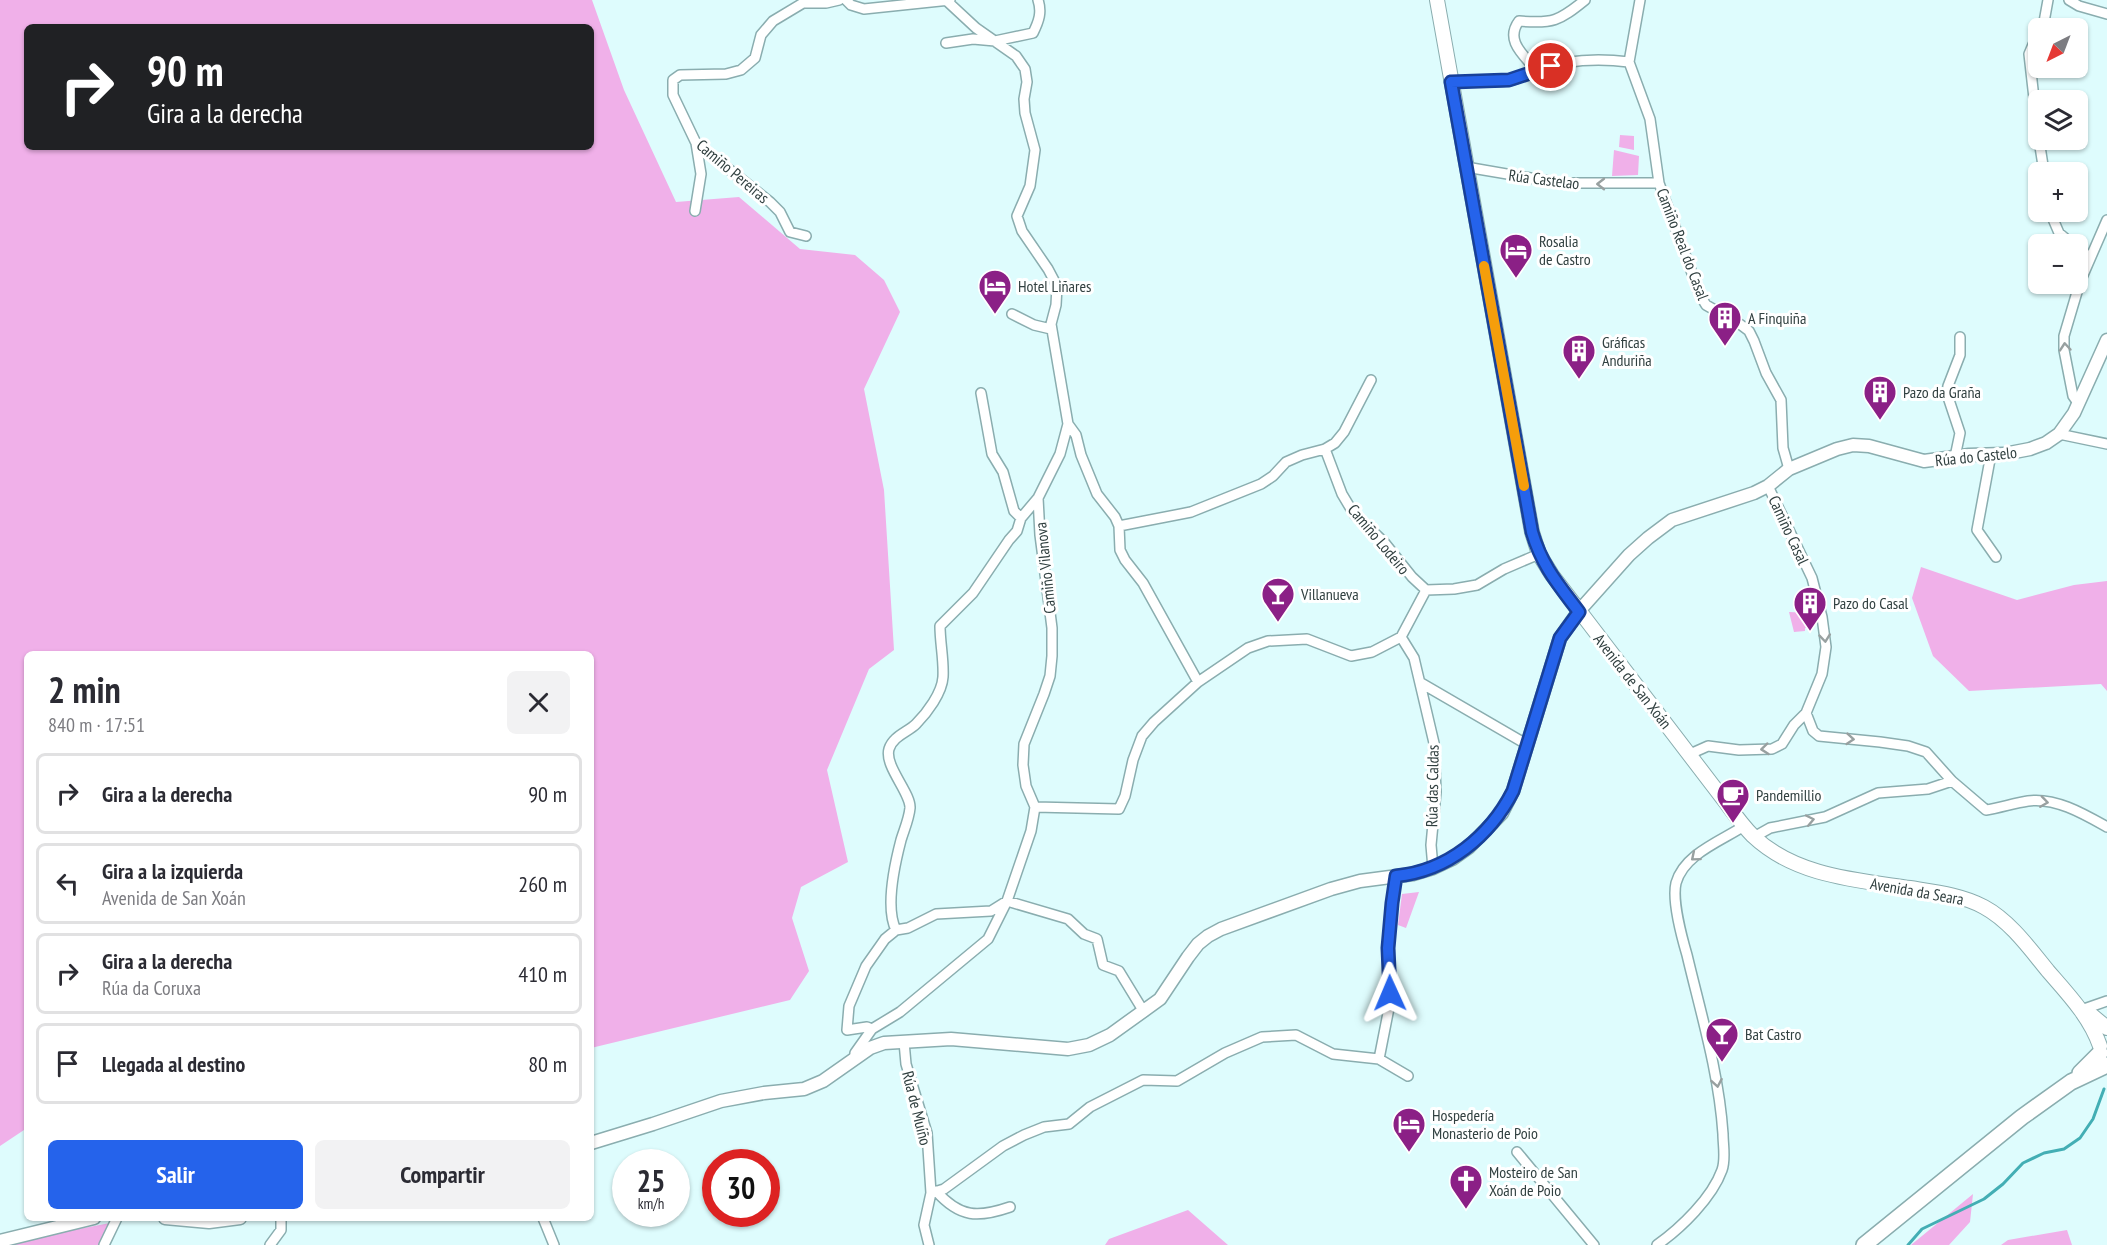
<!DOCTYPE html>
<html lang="es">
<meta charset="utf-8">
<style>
:root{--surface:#fff;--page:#f2f2f3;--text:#2b2b33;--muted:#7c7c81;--line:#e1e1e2;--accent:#2563eb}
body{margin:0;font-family:"PT Sans Narrow",sans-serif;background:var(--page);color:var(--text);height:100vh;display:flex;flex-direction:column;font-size:22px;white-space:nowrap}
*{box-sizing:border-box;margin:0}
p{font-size:20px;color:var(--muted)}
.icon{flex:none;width:33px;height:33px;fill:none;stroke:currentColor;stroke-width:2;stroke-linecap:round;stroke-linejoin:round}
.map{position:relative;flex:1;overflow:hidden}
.drawer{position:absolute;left:24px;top:651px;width:570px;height:570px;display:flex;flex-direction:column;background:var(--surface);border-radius:9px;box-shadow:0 2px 4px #0004}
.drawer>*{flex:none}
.hud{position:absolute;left:24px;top:24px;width:570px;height:126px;border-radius:9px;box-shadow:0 2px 4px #0004;background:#202124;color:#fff;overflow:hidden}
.needle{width:39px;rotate:222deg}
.fabs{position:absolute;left:2028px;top:18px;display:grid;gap:12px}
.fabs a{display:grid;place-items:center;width:60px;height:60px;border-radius:9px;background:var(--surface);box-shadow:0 2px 4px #0004;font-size:30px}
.speed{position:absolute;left:612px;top:1149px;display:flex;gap:12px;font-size:30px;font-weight:700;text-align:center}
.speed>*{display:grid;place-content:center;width:78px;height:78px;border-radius:50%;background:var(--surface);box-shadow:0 2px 4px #0004;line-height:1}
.speed small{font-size:15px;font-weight:400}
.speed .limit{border:9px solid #d22;background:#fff;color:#111}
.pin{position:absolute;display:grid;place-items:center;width:51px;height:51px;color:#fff;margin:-26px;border:3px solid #fff;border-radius:50%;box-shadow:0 2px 6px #0007}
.me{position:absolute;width:66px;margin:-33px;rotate:359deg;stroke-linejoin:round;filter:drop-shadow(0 0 4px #0008)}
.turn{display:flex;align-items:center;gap:21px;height:126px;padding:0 24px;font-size:27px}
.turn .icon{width:78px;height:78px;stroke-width:2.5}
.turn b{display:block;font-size:42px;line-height:51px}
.round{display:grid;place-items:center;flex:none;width:63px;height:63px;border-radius:9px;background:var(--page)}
.headline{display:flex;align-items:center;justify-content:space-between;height:102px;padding:0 24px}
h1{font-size:36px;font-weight:700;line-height:45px}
.primary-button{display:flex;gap:12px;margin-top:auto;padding:12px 24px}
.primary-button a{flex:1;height:69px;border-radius:9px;background:var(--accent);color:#fff;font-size:24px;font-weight:700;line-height:69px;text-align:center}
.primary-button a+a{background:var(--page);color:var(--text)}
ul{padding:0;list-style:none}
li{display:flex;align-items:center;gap:18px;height:81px;margin:0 12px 9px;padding:0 12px;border:3px solid var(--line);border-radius:9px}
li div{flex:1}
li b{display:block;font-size:22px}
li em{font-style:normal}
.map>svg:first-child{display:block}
</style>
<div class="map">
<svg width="2107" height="1245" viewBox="0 0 2107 1245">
<rect width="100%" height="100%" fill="#defcfd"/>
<path fill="#f0b0e9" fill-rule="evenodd" d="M 0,0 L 592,0 L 624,90 L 676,202 L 739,197 L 800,249 L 855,255 L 884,280 L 900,312 L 864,389 L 884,490 L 894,650 L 869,669 L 827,770 L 848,862 L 801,887 L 792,918 L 809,971 L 790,1000 L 591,1048 L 591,654 L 27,654 L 27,1128 L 0,1146 ZM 27,27 L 591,27 L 591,147 L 27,147 Z
M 1620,135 L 1634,136 L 1634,150 L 1619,147 Z
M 1614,150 L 1639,156 L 1638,175 L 1612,176 Z
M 1921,567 L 2017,600 L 2074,585 L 2107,581 L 2107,691 L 2101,684 L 1969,691 L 1933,656 L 1912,598 Z
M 1789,612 L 1809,613 L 1812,627 L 1805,628 L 1805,631 L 1794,632 Z
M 1419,892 L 1406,928 L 1398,925 L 1402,894 Z
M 1973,1194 L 1970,1222 L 1949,1245 L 1911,1245 Z
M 1188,1210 L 1228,1245 L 1105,1245 L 1109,1239 Z
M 110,1223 L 110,1245 L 0,1245 L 0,1244 Z
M 2067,1230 L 2072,1245 L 2001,1245 L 2008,1240 Z"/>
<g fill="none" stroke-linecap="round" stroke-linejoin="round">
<path stroke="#43aeb4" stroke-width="3" d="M 1908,1245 L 1922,1229 L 1984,1199 L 2003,1184 L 2023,1163 L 2044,1153 L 2064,1149 L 2080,1138 L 2093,1119 L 2104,1089"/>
<g stroke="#8aadaf" stroke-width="12">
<path id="minor" d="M 846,0 L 851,5 L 864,9 L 950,0
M 2069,0 L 2079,6 L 2107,14
M 948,2 L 976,28 L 1016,56 L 1025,69 L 1027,82 L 1024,99 L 1025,113 L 1035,150 L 1030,186 L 1017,216 L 1022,231 L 1048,269 L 1057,286 L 1056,305 L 1051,324 L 1068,424 L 1060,454 L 1038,498 L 1040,535 L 1052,628 L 1052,656 L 1050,676 L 1044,694 L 1024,744 L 1023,765 L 1026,786 L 1035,807
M 2041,28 L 2044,22 L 2048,0
M 2038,33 L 2029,54 L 2038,134
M 946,43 L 973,39 L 995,41 L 1033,33 C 1039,21 1042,12 1038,0
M 1629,62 L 1650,119 L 1659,183 L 1700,295 L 1706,305 L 1741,325 L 1749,331 L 1754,341 L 1766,373 L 1781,400 L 1783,448 L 1789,469
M 1536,70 C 1525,56 1504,41 1519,21 C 1553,24 1559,21 1585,0
M 1451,82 C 1471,79 1492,84 1512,80 C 1521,78 1528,73 1537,70 C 1568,59 1597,58 1629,62 L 1640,0
M 2039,140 L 2044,172
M 1466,167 L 1560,183 L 1659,183
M 695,211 L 701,174 L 696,143
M 2050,212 L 2059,233 L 2072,244
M 806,236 L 790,232 L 780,212 L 770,202 L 696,143 L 673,95 L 673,80 L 680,75 L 726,74 L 741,70 L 755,58 L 761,35 L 773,21 L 803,3 L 826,3 L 839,0
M 2078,249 L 2090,257
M 1012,314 L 1034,325 L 1051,329
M 981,393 L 992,454 L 1003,472 L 1014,511 L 1021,518
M 2078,403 L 2073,396 L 2064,350 L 2064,336 L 2080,282 L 2107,220
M 1068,424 L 1076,435 L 1081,455 L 1097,494 L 1115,517 L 1119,526 L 1120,550 L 1125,560 L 1143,583 L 1198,682
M 2059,434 L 2107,444
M 1325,449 L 1342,494 L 1354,514 L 1384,542 L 1412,577 L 1426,590
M 1991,454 L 1977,530 L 1996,557
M 1955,457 L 1960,433 L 1947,394 L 1948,386 L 1960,355 L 1960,337
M 1119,526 L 1191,512 L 1261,484 L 1273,476 L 1286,462 L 1302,455 L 1325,449 L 1335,443 L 1344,432 L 1371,380
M 1401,637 L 1414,658 L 1434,743 L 1436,792 L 1431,845 L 1433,868
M 1421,683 L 1528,745
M 1806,713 L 1813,731 L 1819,736 L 1880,742 L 1908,746 L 1926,752 L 1952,781 L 1986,810 C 2000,808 2014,803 2028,801 C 2055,797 2084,814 2107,827
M 1690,754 L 1708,746 L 1739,750 L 1772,749 L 1782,744 L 1794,725 L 1806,713 L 1822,674 L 1826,647 L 1822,617 L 1812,578 L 1768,486
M 1035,807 L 1119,809 L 1125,796 L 1133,760 L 1142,736 L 1154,722 L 1198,682 L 1248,648 L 1268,641 L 1307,639 L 1351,656 L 1372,652 L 1401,637 L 1426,590 L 1454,589 L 1477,585 L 1504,569 L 1539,554
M 1754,837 L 1770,828 L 1825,817 L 1878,793 L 1928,789 L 1952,781
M 896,930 C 885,908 895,863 901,840 C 904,830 909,819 910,808 C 911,793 884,766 889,749 C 893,736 908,732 916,724 C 927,713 942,693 943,677 C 944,660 940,643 940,626 L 973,593 L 1009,540 L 1017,531 L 1021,518 L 1038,498
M 2084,1009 L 2107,1001
M 872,1029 L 867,1027 L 847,1030 L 849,1006 L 866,966 L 885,939 L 896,930 L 908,928 L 936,914 L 991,911 L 1007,901 L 1068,919 L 1084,934 L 1097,939 L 1103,965 L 1119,971 L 1144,1012
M 904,1042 L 906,1064 L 927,1133 L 931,1193 L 924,1225 L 929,1245
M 855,1059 L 855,1053 L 872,1029 L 900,1012 L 988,939 L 1007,901 L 1031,831 L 1035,807
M 1379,1059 L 1389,1008 L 1391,979 L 1388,948 L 1392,903 L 1397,876
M 1517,1152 L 1594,1245
M 936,1191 C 960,1218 978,1218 1010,1207
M 931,1193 L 944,1189 L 1003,1146 L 1024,1135 L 1044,1127 L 1069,1124 L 1090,1107 L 1143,1080 L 1177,1081 L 1225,1053 L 1262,1037 L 1296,1035 L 1333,1054 L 1379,1059 L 1408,1076
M 543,1218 L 554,1245
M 104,1245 L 117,1218
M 270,1245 L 281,1230 L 281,1218
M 1657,1245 C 1681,1228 1712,1198 1722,1170 C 1726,1159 1723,1145 1723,1134 C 1719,1073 1701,1014 1687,955 C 1682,938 1672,900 1676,883 C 1684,854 1721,841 1744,826"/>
</g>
<g stroke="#8aadaf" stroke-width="15">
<path id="tertiary" d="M 591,1143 L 653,1124 L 721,1101 L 764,1093 L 804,1089 L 823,1081 L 870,1048 L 884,1043 L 951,1039 L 1068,1049 L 1089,1045 L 1110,1035 L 1160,999 L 1188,957 L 1198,944 L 1208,936 L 1221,929 L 1331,889 L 1360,881 L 1413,874 L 1433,868 L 1452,859 L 1469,847 L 1502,813 L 1513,791 L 1560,638 L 1579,611 L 1629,555 L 1648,538 L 1672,520 L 1754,493 L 1768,486 L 1789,469 L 1837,449 L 1853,445 L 1869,446 L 1924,461 L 1969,455 L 2004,454 L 2030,449 L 2046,443 L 2059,434 L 2074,413 L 2107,340
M 165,1218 L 209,1222 L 240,1218
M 0,1241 L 94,1218"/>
</g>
<g stroke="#8aadaf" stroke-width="16">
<path id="secondary" d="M 1437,0 L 1532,532 L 1539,554 L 1552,575 L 1727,804 C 1735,815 1743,826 1753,836 C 1795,876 1856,880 1910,888 C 1935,892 1962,895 1984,907 C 2010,921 2030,949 2048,971 C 2068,994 2090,1017 2100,1046
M 2088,1012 L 2107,1028"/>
</g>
<g stroke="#8aadaf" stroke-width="18">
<path id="trunk" d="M 2080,1073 L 2100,1053
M 1864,1245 L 2022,1117 L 2071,1082 L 2107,1065"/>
</g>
<use href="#minor" stroke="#fff" stroke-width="9"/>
<use href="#tertiary" stroke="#fff" stroke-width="12"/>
<use href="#secondary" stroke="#fff" stroke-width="14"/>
<use href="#trunk" stroke="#fff" stroke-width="15"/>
</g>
<defs><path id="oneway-chevron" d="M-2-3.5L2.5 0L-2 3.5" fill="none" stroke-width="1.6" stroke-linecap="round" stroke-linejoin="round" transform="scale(1.5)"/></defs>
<g stroke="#98a0a0">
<use href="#oneway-chevron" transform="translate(1601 184) rotate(-180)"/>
<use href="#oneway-chevron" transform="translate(2065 347) rotate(-95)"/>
<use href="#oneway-chevron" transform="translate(1825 638) rotate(84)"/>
<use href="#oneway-chevron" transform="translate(1850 739) rotate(5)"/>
<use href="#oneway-chevron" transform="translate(1765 749) rotate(174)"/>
<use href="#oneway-chevron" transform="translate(2044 802) rotate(8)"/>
<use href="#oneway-chevron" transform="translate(1810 820) rotate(-12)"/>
<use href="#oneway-chevron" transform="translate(1695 857) rotate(140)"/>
<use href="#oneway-chevron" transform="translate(1717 1083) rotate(80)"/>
</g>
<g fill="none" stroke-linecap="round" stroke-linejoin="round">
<g stroke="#184099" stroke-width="15">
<path id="route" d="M 1390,993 L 1388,948 L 1392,903 L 1396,876 C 1448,871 1490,836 1513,791 L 1560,638 L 1579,612 C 1558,584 1542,566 1532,532 L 1451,82 L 1509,80 L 1551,66"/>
</g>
<use href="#route" stroke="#2563eb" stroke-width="10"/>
<path stroke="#f59e0b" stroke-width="10" d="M 1484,266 L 1524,486"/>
</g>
<defs>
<g id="hotel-pin" transform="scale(1.725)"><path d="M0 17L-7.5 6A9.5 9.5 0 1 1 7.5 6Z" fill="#8b2086" stroke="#fff"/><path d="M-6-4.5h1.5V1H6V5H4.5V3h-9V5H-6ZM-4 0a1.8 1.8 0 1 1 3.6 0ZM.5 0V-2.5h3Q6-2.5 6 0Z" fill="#fff"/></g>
<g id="building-pin" transform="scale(1.725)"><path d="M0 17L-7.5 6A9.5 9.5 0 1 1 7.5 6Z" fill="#8b2086" stroke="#fff"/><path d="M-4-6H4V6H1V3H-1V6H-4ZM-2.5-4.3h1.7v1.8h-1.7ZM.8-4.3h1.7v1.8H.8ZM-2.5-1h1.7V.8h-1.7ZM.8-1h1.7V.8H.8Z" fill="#fff"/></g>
<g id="bar-pin" transform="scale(1.725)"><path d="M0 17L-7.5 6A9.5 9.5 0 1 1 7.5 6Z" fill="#8b2086" stroke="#fff"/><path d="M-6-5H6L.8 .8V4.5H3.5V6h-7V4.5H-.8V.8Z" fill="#fff"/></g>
<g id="cafe-pin" transform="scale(1.725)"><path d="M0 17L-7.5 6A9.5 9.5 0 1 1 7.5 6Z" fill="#8b2086" stroke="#fff"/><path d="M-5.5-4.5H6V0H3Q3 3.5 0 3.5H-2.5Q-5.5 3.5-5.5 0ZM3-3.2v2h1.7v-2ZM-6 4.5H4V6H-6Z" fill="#fff"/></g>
<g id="church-pin" transform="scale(1.725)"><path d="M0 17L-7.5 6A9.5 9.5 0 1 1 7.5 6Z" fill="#8b2086" stroke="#fff"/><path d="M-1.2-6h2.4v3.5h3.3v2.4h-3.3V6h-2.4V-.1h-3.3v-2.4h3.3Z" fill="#fff"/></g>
</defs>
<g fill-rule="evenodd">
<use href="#hotel-pin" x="1516" y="250"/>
<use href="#hotel-pin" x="995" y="286"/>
<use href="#building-pin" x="1725" y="318"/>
<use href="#building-pin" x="1579" y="351"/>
<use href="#building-pin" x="1880" y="392"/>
<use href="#bar-pin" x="1278" y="594"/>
<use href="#building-pin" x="1810" y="603"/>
<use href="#cafe-pin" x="1733" y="795"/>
<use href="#bar-pin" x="1722" y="1034"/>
<use href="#hotel-pin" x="1409" y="1124"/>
<use href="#church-pin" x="1466" y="1181"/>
</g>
<g text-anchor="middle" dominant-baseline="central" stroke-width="6" stroke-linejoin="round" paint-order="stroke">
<g font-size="16" fill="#314040" stroke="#fff">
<text transform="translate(733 171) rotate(40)">Camiño Pereiras</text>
<text transform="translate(1544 179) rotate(7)">Rúa Castelao</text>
<text transform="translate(1683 244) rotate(69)">Camiño Real do Casal</text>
<text transform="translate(1976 456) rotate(-6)">Rúa do Castelo</text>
<text transform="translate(1789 530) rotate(65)">Camiño Casal</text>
<text transform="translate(1379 539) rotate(50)">Camiño Lodeiro</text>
<text transform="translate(1045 568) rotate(-96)">Camiño Vilanova</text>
<text transform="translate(1633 681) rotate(52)">Avenida de San Xoán</text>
<text transform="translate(1432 786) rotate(-89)">Rúa das Caldas</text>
<text transform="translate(1917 891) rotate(10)">Avenida da Seara</text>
<text transform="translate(917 1108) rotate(76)">Rúa de Muíño</text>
</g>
<g font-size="16" fill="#314040" stroke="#fff" text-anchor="start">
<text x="1539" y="241">Rosalia<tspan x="1539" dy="18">de Castro</tspan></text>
<text x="1018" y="286">Hotel Liñares</text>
<text x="1748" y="318">A Finquiña</text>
<text x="1602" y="342">Gráficas<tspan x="1602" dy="18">Anduriña</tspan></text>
<text x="1903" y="392">Pazo da Graña</text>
<text x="1301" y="594">Villanueva</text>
<text x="1833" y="603">Pazo do Casal</text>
<text x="1756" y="795">Pandemillio</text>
<text x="1745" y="1034">Bat Castro</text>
<text x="1432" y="1115">Hospedería<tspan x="1432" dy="18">Monasterio de Poio</tspan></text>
<text x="1489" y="1172">Mosteiro de San<tspan x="1489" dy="18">Xoán de Poio</tspan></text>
</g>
</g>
</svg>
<div class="fabs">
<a><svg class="needle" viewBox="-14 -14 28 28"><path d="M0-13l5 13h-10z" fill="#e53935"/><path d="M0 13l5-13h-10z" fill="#7c7c81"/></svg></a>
<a><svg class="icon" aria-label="layers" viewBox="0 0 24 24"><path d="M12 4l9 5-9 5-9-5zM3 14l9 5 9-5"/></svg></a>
<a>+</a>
<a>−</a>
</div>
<div class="speed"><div>25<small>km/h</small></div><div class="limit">30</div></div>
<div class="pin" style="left:1551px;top:66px;background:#d93025"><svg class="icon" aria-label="arrive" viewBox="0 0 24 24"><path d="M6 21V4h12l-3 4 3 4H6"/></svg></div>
<svg class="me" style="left:1390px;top:993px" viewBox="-20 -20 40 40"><path d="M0-17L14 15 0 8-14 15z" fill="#2563eb" stroke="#fff" stroke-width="4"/></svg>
<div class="hud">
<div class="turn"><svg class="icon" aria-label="right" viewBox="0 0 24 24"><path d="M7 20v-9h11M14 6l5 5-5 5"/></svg><div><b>90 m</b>Gira a la derecha</div></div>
</div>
<section class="drawer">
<div class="headline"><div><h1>2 min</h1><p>840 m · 17:51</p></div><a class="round"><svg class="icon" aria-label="close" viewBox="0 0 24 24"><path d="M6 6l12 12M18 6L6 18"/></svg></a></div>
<ul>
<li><svg class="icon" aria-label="right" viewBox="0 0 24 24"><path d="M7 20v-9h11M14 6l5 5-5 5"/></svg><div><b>Gira a la derecha</b></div><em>90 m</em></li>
<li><svg class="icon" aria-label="left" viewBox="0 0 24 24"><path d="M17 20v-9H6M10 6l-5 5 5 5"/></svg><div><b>Gira a la izquierda</b><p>Avenida de San Xoán</p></div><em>260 m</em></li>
<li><svg class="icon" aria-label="right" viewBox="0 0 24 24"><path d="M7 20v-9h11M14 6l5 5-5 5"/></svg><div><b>Gira a la derecha</b><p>Rúa da Coruxa</p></div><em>410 m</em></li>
<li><svg class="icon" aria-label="arrive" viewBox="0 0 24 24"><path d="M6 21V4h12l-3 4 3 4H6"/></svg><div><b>Llegada al destino</b></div><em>80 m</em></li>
</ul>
<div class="primary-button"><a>Salir</a><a>Compartir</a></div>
</section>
</div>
